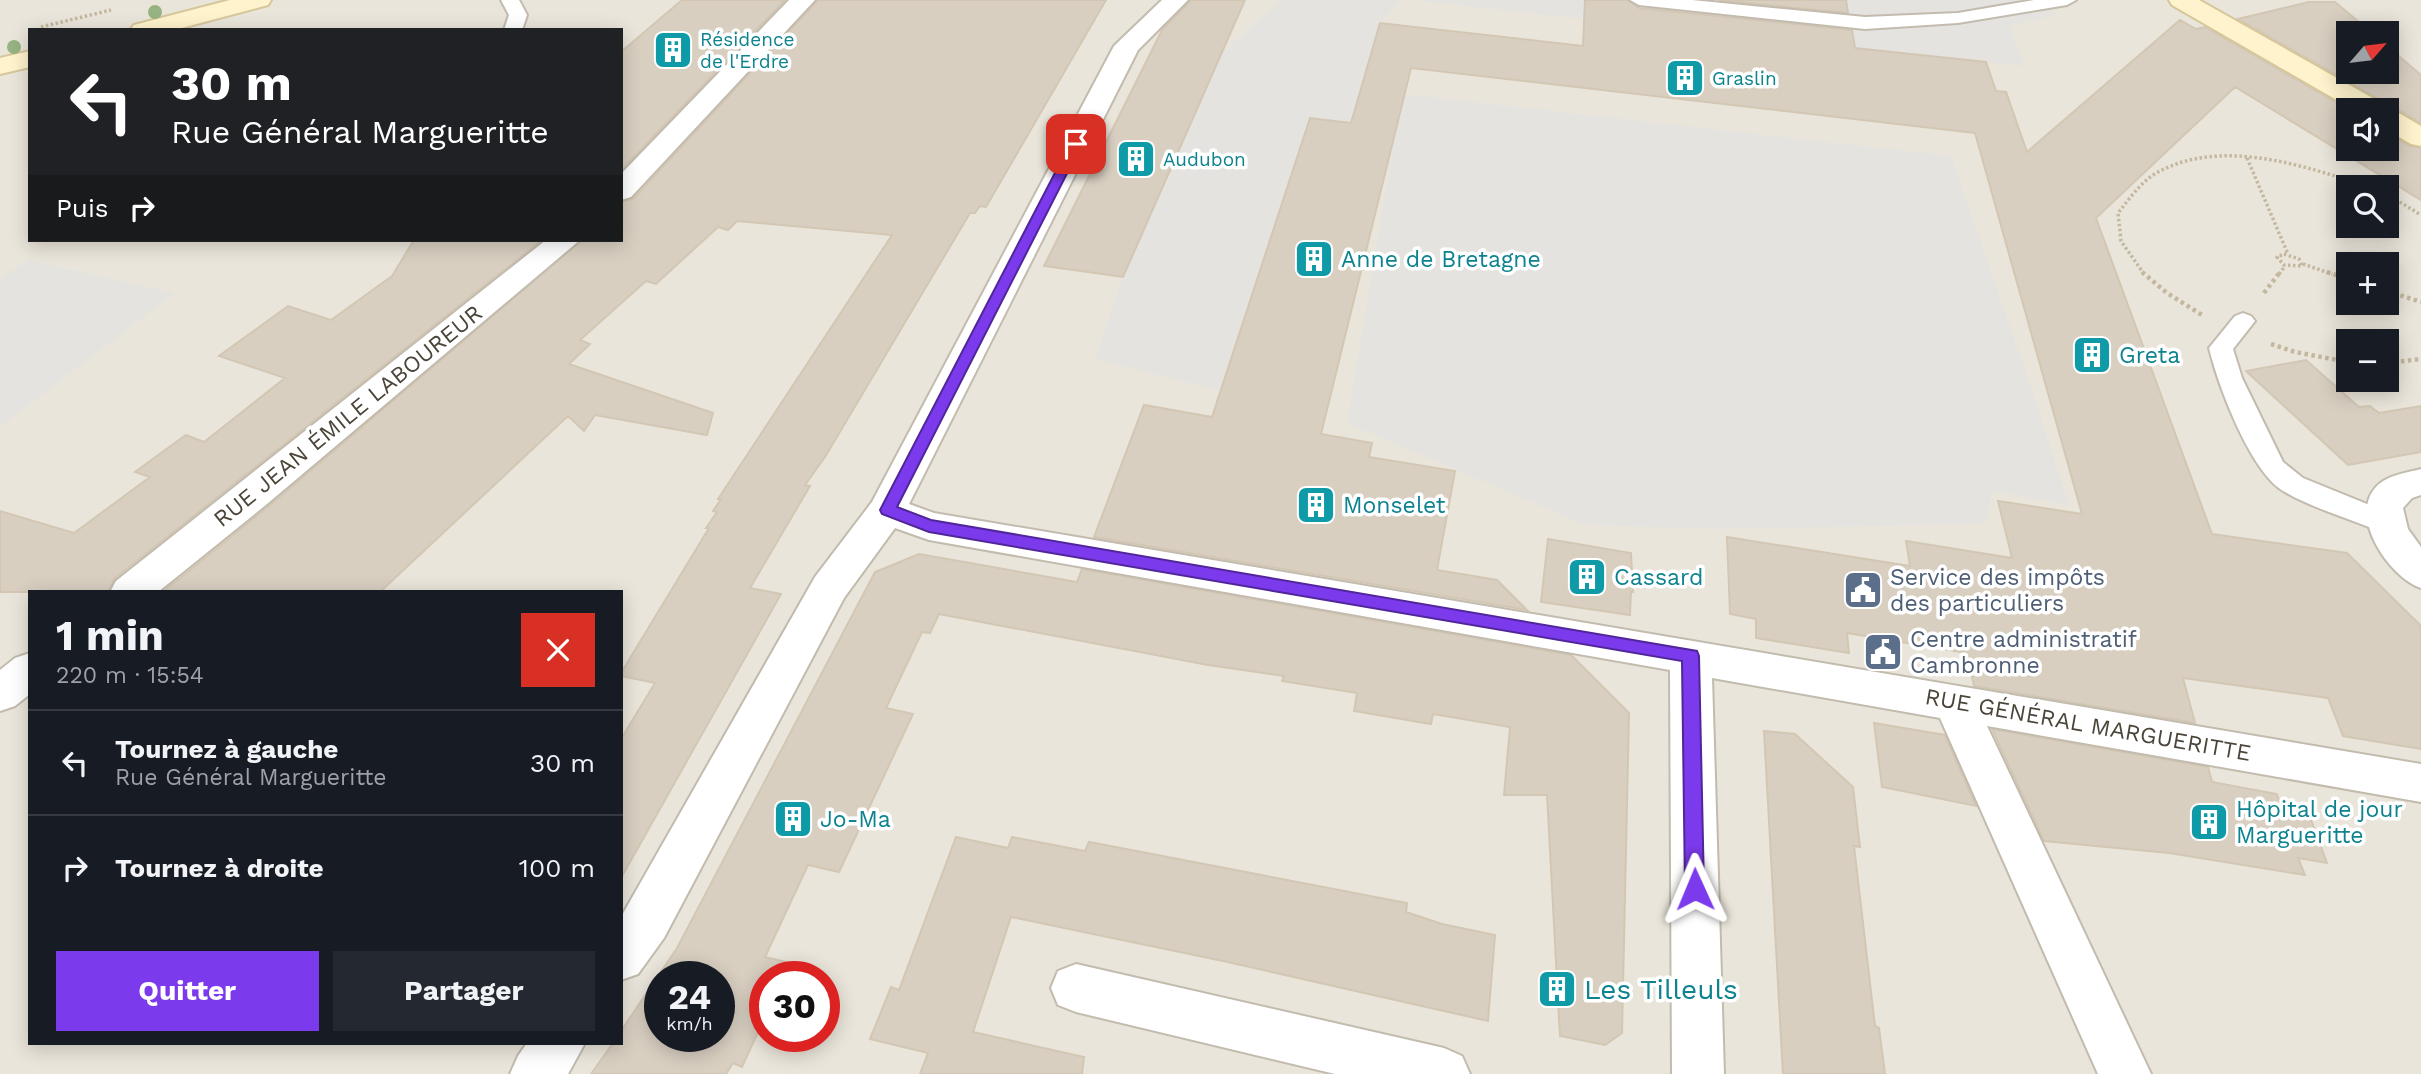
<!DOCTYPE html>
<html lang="fr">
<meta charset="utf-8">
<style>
:root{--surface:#171b24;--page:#242831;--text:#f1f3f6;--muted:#9ea1a6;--line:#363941;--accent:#7c3aed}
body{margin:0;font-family:"Work Sans",sans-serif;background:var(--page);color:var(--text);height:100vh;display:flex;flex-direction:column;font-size:26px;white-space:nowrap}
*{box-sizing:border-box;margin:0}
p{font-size:23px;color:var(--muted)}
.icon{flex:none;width:38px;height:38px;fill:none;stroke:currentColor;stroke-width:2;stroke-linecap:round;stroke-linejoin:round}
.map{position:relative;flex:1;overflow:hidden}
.drawer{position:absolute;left:28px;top:590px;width:595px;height:455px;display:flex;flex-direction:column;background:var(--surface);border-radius:0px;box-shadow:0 4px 18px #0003}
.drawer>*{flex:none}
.hud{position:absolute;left:28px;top:28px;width:595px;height:214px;border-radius:0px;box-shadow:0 4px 18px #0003;background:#202124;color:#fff;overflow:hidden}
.needle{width:46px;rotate:62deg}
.fabs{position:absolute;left:2336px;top:21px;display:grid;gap:14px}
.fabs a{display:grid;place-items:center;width:63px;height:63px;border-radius:0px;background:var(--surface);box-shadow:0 4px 18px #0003;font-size:35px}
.speed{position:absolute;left:644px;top:961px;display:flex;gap:14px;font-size:35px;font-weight:700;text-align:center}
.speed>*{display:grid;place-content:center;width:91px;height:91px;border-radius:50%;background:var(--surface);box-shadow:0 4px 18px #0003;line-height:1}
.speed small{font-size:18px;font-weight:400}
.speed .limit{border:10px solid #d22;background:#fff;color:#111}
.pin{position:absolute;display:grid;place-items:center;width:60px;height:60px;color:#fff;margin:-30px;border-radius:14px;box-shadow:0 4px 10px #0006}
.me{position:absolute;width:77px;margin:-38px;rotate:359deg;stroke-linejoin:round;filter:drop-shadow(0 0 5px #0008)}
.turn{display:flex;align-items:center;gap:24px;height:147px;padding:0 28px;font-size:32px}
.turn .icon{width:91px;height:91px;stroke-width:2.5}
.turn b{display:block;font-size:49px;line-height:60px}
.then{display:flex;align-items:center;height:66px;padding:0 28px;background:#0003;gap:14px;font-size:26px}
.round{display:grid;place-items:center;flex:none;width:74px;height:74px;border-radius:0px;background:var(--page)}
.head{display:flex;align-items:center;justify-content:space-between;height:119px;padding:0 28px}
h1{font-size:42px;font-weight:700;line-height:52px}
.cta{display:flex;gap:14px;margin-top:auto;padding:14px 28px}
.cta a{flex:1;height:80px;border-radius:0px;background:var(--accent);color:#fff;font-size:28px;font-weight:700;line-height:80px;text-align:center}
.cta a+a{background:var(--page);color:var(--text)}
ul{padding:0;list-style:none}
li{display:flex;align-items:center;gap:21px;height:105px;padding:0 28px;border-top:2px solid var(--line)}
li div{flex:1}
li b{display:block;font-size:26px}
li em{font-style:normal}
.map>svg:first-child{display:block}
</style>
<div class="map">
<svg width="2421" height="1074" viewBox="0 0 2421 1074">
<rect width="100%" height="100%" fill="#f6f3ec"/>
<path fill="#eae5da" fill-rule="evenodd" d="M 0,0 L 2421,0 L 2421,1074 L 0,1074 ZM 30,30 L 621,30 L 621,240 L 30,240 ZM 2348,33 L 2387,33 L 2387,72 L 2348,72 ZM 2348,110 L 2387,110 L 2387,149 L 2348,149 ZM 2348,187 L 2387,187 L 2387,226 L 2348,226 ZM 2348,264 L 2387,264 L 2387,303 L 2348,303 ZM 2348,341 L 2387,341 L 2387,380 L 2348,380 ZM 30,592 L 621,592 L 621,1043 L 30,1043 ZM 660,976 L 719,976 L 719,1036 L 660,1036 ZM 765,976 L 824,976 L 824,1036 L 765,1036 Z"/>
<path fill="#e5e3e0" d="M 1283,0 L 1402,0 L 1380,23 L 1403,94 L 1951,156 L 2029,381 L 2069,505 L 1992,491 L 1986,524 L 1722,529 L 1586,525 L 1347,423 L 1396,128 L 1310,119 L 1220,391 L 1095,359 L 1123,277 L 1222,53 Z
M 1412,0 L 1739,0 L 1847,11 L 1846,0 L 2047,0 L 2054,15 L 2009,26 L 2025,66 L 1850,48 L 1740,18 L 1627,7 L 1602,21 Z
M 27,260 L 175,293 L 0,427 L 0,279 Z"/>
<path fill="#d8cfc1" stroke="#d3c7b4" stroke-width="2" fill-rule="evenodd" d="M 682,0 L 785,0 L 621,170 L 621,52 Z
M 818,0 L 1106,0 L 986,207 L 980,206 L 975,213 L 970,213 L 825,457 L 805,485 L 810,486 L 750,588 L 781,594 L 621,878 L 621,739 L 655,683 L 621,676 L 621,673 L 709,528 L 706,528 L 717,512 L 713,511 L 721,499 L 718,499 L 892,235 L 737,221 L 728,230 L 718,227 L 656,284 L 646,281 L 580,340 L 590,344 L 569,364 L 713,413 L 707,435 L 595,415 L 584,431 L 568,416 L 380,592 L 163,592 L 269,506 L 582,240 L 621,240 L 621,202 L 633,199 Z
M 1191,0 L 1245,0 L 1123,277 L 1044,266 L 1162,30 Z
M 1585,0 L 1628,0 L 1639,8 L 1852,30 L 1855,48 L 1986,62 L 1996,91 L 2006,92 L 2027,152 L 2180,20 L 2196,29 L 2205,27 L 2349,110 L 2348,149 L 2387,149 L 2387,133 L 2410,146 L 2421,148 L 2421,200 L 2235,87 L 2096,218 L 2212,534 L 2347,553 L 2421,626 L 2421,749 L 2343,736 L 2328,698 L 2183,678 L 2195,723 L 1974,686 L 1967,653 L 1847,633 L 1849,653 L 1756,638 L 1756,619 L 1730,614 L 1727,537 L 1910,566 L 1906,541 L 2012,558 L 1998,501 L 2082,514 L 1975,133 L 1411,68 L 1321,434 L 1372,443 L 1369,457 L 1455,471 L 1437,570 L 1497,580 L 1527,610 L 1094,537 L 1144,405 L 1212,417 L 1310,118 L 1351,123 L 1380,23 L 1583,46 Z
M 1719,0 L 1846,0 L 1848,13 Z
M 2309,2 L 2335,2 L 2372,33 L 2348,33 L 2348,72 L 2387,72 L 2387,46 L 2421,75 L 2421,123 L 2398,110 L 2389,108 L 2384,102 L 2238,19 Z
M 414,240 L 542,240 L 114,579 L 108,592 L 0,592 L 0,511 L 74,533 L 150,477 L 135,472 L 186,435 L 204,442 L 285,378 L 219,356 L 288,306 L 331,320 L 392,276 Z
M 2306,360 L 2359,407 L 2370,406 L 2379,413 L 2421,406 L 2421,452 L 2348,465 L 2246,371 Z
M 1548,539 L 1631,553 L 1633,592 L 1631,592 L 1630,615 L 1541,602 Z
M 919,554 L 1077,582 L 1082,569 L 1571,655 L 1629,713 L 1622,1033 L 1605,1045 L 1560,1036 L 1547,795 L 1504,795 L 1510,727 L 1433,714 L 1431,724 L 1354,711 L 1357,693 L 1282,681 L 1284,676 L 1208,665 L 939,614 L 930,633 L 922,632 L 886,708 L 913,714 L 839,872 L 808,865 L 765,957 L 790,963 L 784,976 L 765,976 L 765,1017 L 742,1067 L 733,1063 L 726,1074 L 591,1074 L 613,1043 L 621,1043 L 621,1031 L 677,948 L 875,572 ZM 660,976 L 719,976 L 719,1036 L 660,1036 Z
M 1874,723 L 1945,735 L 1976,806 L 1882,787 Z
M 1992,729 L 2208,767 L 2212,782 L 2277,794 L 2283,813 L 2310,817 L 2327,863 L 2298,858 L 2305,875 L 2169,853 L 2044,841 Z
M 1764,731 L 1795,734 L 1853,787 L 1860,847 L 1854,846 L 1875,1026 L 1879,1028 L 1885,1074 L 1783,1074 Z
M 956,837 L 1008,848 L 1012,837 L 1085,851 L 1089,842 L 1407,903 L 1406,912 L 1442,924 L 1495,935 L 1488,1021 L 1223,961 L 1011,917 L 973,1032 L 1084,1057 L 1082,1074 L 920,1074 L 928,1053 L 870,1039 L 891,987 L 899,990 Z"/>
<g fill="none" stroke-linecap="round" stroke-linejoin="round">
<g stroke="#c2bbae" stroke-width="4">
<path id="lane" d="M 501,0 L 519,0 L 527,15 L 522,30 L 504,30 L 509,15 Z
M 1630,0 L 1692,0 L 1865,17 L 1958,13 L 2034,0 L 2076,0 L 2067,5 L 1958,23 L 1865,29 L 1639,5 Z
M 2243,313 L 2251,316 L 2255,321 L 2233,349 L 2242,378 L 2283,462 L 2303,478 L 2394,515 L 2398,522 L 2394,529 L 2384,532 L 2374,529 C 2345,517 2312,508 2285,492 C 2251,474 2218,385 2209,348 L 2235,316 Z"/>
</g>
<g stroke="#c2bbae" stroke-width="4">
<path id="street" d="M 789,0 L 815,0 L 631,197 L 621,200 L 621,174 Z
M 1162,0 L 1188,0 L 1138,50 L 909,504 L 934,513 L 2421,764 L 2421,802 L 1987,726 L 2151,1074 L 2098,1074 L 1940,718 L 1712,678 L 1724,1074 L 1672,1074 L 1670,670 L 929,540 L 895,528 L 844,598 L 664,938 L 638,974 L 621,980 L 621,917 L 815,577 L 872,502 L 1114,46 Z
M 546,240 L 580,240 L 267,504 L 158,592 L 110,592 L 116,581 Z
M 2421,469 L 2421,495 L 2412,498 L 2403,508 L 2408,529 L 2421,547 L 2421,588 C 2390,578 2348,517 2376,487 C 2387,475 2406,473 2421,469 Z
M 30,653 L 30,694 L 15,706 L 0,711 L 0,670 L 15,658 Z
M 1076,964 L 1444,1048 L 1462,1056 L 1470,1074 L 1335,1074 L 1076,1012 L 1058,1005 L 1051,988 L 1058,971 Z
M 527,1043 L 585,1043 L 568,1074 L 510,1074 L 518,1056 Z"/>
</g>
<g stroke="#d6c79b" stroke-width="4">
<path id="secondary" d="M 230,0 L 271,0 L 268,5 L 174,30 L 130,30 L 134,25 Z
M 2169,0 L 2199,0 L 2383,104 L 2387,110 L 2397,112 L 2421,126 L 2421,146 L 2411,144 L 2387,130 L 2387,110 L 2354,110 L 2172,5 Z
M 30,51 L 30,67 L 0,74 L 0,58 Z"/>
</g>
<path stroke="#c4b79f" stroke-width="3.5" stroke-dasharray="2.5 2.5" stroke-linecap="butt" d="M 41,27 L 111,10
M 2247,158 L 2288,254
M 2387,194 L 2421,215
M 2284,254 L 2299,259 L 2302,266 L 2284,265 L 2277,257 Z
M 2303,264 L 2332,274
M 2144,274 L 2121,241 L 2118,213 C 2130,198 2142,180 2160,171 C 2224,138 2305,166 2369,187
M 2279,274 L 2285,266"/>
<path stroke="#c4b79f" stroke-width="4.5" stroke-dasharray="3.5 3.5" stroke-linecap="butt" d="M 2142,272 L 2167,293 L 2202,315
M 2327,272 L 2348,279
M 2387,291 L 2421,302
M 2264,293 L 2280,272
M 2271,344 L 2295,352 L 2348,362
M 2387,363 L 2421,359"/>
<use href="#lane" fill="#fff" fill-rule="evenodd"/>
<use href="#street" fill="#fff" fill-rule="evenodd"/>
<use href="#secondary" fill="#fff3cd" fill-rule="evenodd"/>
</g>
<g fill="#97b381">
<circle cx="155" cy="12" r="7"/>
<circle cx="14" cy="47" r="7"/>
</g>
<path fill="#7c3aed" stroke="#51269a" stroke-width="2" d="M 1076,140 L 1082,144 L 897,507 L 931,520 L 1697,651 L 1699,656 L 1704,889 L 1701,895 L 1695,898 L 1688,895 L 1685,889 L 1682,661 L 929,532 L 882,514 L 880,510 L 1070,144 Z"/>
<defs>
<g id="building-square" transform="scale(2.0125)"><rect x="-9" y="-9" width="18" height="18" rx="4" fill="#0f9aa8" stroke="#fff"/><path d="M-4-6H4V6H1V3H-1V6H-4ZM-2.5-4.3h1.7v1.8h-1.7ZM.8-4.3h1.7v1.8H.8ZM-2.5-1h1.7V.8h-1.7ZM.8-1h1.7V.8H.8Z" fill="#fff"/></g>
<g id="civic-square" transform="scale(2.0125)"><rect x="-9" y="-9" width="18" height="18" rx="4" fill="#5c6f8a" stroke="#fff"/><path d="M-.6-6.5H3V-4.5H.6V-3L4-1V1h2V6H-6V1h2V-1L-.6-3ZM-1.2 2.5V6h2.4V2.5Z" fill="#fff"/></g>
</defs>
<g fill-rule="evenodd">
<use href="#building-square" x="673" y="50"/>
<use href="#building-square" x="1685" y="78"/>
<use href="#building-square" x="1136" y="159"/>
<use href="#building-square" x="1314" y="259"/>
<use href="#building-square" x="2092" y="355"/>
<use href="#building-square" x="1316" y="505"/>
<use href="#building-square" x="1587" y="577"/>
<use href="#civic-square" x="1863" y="590"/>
<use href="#civic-square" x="1883" y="652"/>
<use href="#building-square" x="793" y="819"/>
<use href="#building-square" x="2209" y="822"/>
<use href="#building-square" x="1557" y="989"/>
</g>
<g text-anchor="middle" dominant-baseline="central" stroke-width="7" stroke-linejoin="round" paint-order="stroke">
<g font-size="19" fill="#0d838f" stroke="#fff" text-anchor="start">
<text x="700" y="39">Résidence<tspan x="700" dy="22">de l'Erdre</tspan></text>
<text x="1712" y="78">Graslin</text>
<text x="1163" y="159">Audubon</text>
</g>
<g font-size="23" fill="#0d838f" stroke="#fff" text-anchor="start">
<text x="1341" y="259">Anne de Bretagne</text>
<text x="2119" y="355">Greta</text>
<text x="1343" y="505">Monselet</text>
<text x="1614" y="577">Cassard</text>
<text x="2236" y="809">Hôpital de jour<tspan x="2236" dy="26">Margueritte</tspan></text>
<text x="820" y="819">Jo-Ma</text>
</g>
<g font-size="23" fill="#4b4439" stroke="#fff">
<text transform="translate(348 416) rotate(-39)">RUE JEAN ÉMILE LABOUREUR</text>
<text transform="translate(2088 725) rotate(10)">RUE GÉNÉRAL MARGUERITTE</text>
</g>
<g font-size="23" fill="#4e5e75" stroke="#fff" text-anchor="start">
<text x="1890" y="577">Service des impôts<tspan x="1890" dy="26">des particuliers</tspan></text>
<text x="1910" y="639">Centre administratif<tspan x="1910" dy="26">Cambronne</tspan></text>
</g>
<g font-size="28" fill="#0d838f" stroke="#fff" text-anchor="start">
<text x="1584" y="989">Les Tilleuls</text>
</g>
</g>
</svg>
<div class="fabs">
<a><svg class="needle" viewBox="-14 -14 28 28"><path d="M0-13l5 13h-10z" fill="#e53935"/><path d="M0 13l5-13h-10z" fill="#9ea1a6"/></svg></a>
<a><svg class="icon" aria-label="sound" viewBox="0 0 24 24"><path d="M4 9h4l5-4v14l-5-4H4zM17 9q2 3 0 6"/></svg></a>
<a><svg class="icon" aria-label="search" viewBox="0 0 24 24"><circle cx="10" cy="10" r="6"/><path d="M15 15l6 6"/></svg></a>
<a>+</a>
<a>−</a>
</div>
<div class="speed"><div>24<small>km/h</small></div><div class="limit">30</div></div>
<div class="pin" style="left:1076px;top:144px;background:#d93025"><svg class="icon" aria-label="arrive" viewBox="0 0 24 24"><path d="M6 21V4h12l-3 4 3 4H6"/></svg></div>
<svg class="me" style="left:1695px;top:889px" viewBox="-20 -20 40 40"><path d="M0-17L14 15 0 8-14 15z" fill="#7c3aed" stroke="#fff" stroke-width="4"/></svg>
<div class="hud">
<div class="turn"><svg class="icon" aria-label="left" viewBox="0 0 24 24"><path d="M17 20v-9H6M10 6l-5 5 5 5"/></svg><div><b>30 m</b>Rue Général Margueritte</div></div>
<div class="then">Puis<svg class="icon" aria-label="right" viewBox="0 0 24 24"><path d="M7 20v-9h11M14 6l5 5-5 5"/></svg></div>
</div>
<section class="drawer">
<div class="head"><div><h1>1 min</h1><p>220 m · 15:54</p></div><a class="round" style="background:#d93025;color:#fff"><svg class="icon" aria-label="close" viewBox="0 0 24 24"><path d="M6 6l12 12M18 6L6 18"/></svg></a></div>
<ul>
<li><svg class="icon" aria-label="left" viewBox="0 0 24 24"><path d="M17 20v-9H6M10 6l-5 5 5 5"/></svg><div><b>Tournez à gauche</b><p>Rue Général Margueritte</p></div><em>30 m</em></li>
<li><svg class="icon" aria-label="right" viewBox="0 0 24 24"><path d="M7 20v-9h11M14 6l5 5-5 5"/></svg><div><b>Tournez à droite</b></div><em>100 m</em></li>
</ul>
<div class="cta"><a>Quitter</a><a>Partager</a></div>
</section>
</div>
